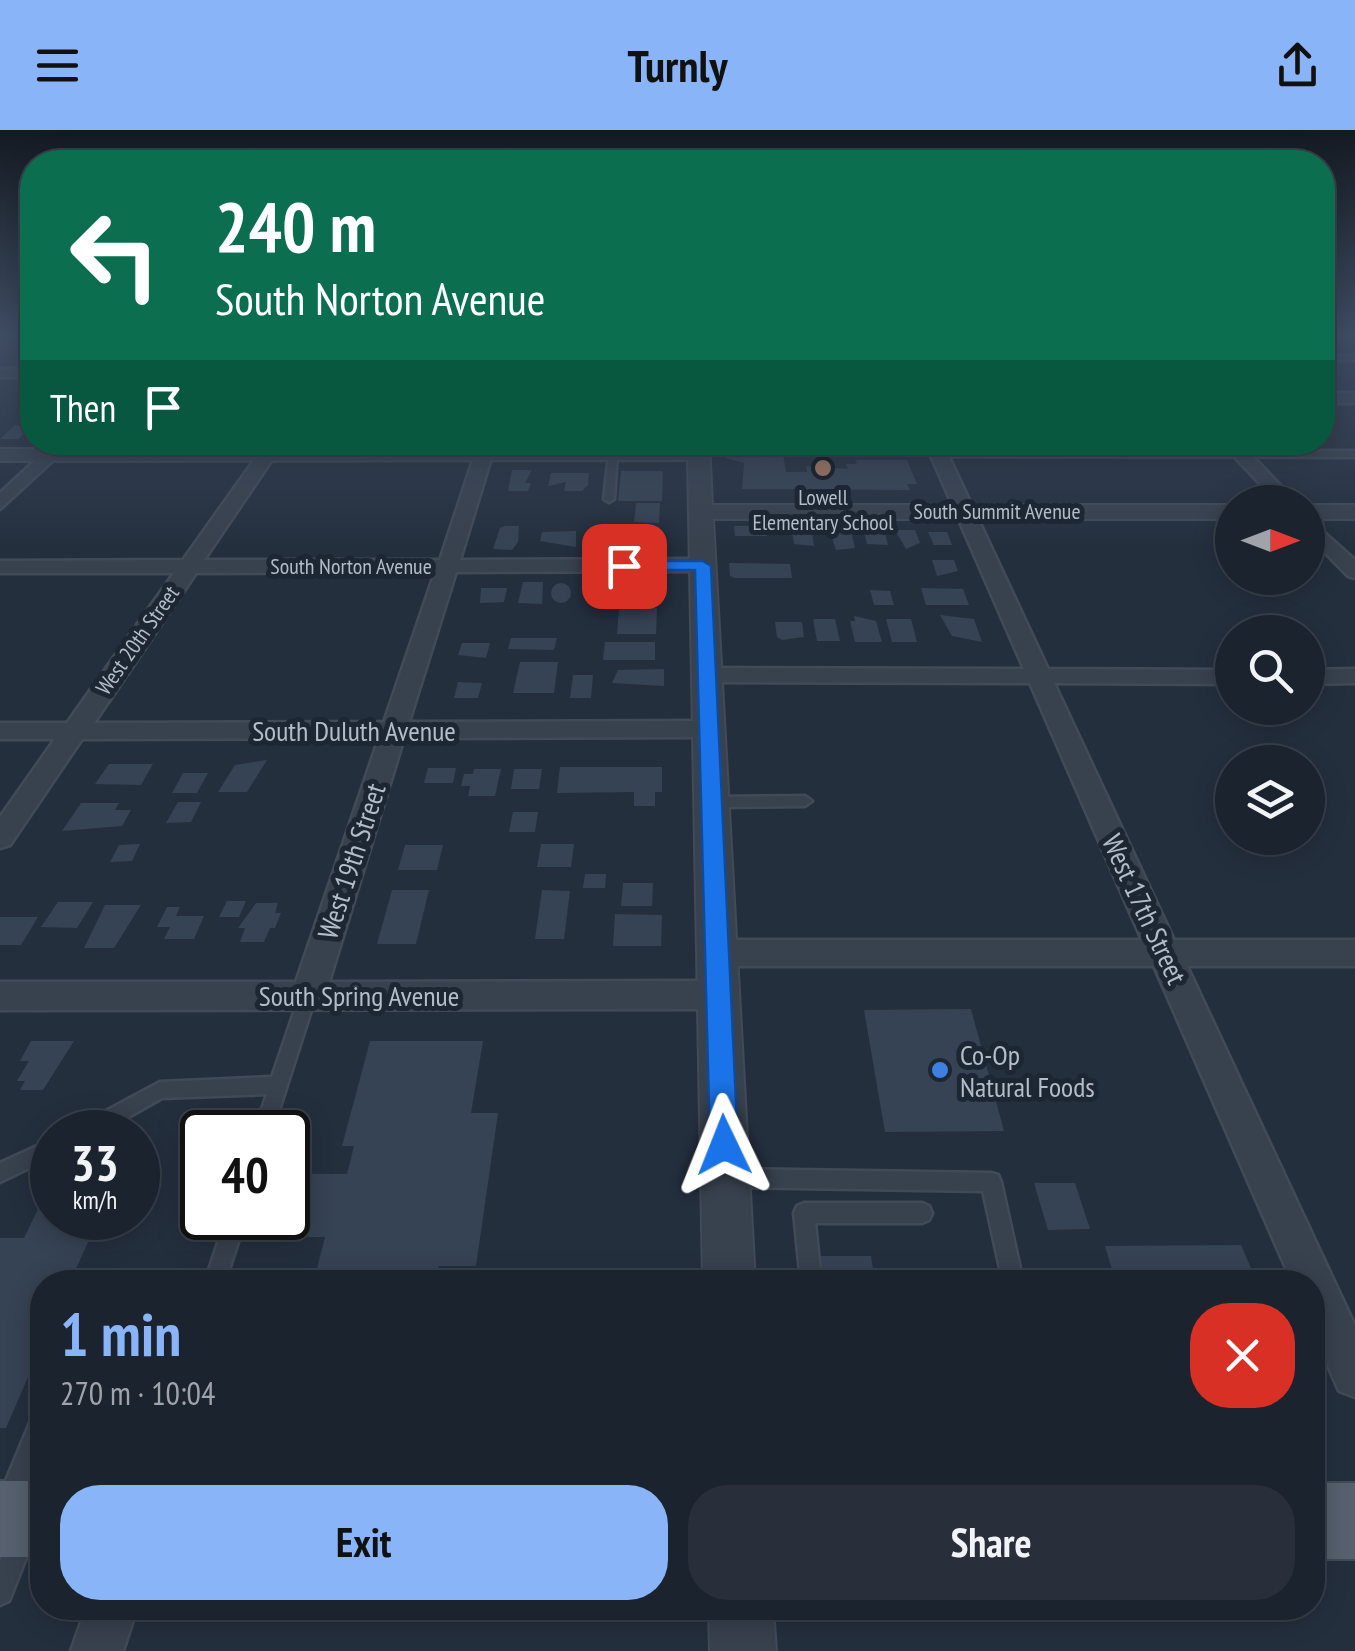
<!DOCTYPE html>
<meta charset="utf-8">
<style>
:root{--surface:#1b232e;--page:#282f3a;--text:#f1f3f6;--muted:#a0a4aa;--line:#39404a;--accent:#8ab4f8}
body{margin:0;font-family:"PT Sans Narrow",sans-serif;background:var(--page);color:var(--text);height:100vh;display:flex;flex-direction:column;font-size:38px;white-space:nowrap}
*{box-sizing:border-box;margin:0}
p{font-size:32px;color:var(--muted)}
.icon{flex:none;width:55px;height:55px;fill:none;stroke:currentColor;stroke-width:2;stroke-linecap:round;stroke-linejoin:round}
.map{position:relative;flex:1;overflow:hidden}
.sheet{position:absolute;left:30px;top:1140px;width:1295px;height:350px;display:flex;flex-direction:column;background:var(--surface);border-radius:40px;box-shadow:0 5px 25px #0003,0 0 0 2px var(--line)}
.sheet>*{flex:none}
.banner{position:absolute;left:20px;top:20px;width:1315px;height:305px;border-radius:40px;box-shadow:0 5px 25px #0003,0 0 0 2px var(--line);background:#0b6e4f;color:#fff;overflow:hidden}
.needle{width:65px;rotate:90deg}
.fabs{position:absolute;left:1215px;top:355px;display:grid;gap:20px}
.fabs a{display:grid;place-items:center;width:110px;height:110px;border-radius:50%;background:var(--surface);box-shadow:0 5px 25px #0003,0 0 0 2px var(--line);font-size:50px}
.speed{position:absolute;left:30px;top:980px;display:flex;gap:20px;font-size:50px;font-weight:700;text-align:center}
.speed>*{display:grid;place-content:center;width:130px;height:130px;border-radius:50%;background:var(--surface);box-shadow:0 5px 25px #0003,0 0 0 2px var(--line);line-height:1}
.speed small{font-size:25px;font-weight:400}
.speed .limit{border:5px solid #111;border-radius:15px;background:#fff;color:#111}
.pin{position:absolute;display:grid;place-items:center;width:85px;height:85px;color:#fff;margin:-42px;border-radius:20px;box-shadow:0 5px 15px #0006}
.me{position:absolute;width:110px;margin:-55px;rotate:358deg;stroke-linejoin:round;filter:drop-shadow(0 0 8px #0008)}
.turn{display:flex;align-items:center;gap:35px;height:210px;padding:0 30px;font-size:45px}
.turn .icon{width:130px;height:130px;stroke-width:2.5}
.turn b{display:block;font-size:70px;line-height:85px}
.then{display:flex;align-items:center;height:95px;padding:0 30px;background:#0003;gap:20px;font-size:38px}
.round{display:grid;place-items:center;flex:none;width:105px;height:105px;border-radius:40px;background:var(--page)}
.head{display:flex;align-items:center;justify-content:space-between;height:170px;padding:0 30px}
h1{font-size:60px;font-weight:600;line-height:75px;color:var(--accent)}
.button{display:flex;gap:20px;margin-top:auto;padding:20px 30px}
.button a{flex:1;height:115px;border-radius:40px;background:var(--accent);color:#111;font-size:40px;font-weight:600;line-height:115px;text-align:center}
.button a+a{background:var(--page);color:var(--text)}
header{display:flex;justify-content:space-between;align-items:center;height:130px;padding:0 30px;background:var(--accent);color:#111;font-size:45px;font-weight:600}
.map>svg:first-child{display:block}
</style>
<header><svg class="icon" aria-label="menu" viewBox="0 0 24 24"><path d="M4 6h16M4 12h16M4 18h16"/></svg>Turnly<svg class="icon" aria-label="share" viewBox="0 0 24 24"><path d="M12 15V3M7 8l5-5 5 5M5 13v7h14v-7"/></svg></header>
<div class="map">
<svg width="1355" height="1521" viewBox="0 0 1355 1521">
<rect width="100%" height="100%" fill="#242f3e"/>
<path fill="#263c3f" d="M 803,312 L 904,313 L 909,325 L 801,325 L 799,315 Z"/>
<path fill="#364354" d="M 15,295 L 32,296 L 18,309 L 0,309 Z
M 724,312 L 781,312 L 786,342 L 807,342 L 806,336 L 848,339 L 846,334 L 857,334 L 855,330 L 907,330 L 917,354 L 907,354 L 910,360 L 742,359 L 744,333 L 726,328 Z
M 512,340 L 532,340 L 525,353 L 531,353 L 528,361 L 508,361 Z
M 621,341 L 663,341 L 662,371 L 618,371 Z
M 551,343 L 589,343 L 588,355 L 582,361 L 564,361 L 566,352 L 548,356 Z
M 636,373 L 660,373 L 659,393 L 634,392 Z
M 505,396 L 519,396 L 518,412 L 512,420 L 493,419 L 500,398 Z
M 734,396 L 766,396 L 767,406 L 735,406 Z
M 829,399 L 851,400 L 855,418 L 836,420 Z
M 863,399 L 884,399 L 888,415 L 867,414 Z
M 620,400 L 657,401 L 656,412 L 636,411 L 635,421 L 617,420 Z
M 895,400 L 915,400 L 920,413 L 906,419 Z
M 576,401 L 576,417 L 540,411 L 542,402 Z
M 792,402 L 812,402 L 814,416 L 794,414 Z
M 928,402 L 947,402 L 952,415 L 934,415 Z
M 932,430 L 954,430 L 958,441 L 937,446 Z
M 729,433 L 790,434 L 792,448 L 735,448 L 730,446 Z
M 615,447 L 655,453 L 654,469 L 612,469 Z
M 523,452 L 543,452 L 542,474 L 518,473 Z
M551 463a10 10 0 1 1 20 0a10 10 0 1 1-20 0Z
M 481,458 L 507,458 L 504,472 L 480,473 Z
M 921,458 L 963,459 L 969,475 L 926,475 Z
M 870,460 L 890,461 L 894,475 L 874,475 Z
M 619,478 L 657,478 L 656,504 L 617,504 Z
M 940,485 L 974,489 L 982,512 L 952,506 Z
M 854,486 L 876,491 L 882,512 L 855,512 L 850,491 L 855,491 Z
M 813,489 L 835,489 L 840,511 L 817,511 Z
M 886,489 L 911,489 L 917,512 L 892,512 Z
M 775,492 L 802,492 L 804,507 L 782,510 L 777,507 Z
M 511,508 L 557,508 L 554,520 L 508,519 Z
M 605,512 L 655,512 L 655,530 L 603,530 Z
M 462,513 L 490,513 L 486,528 L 458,525 Z
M 520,532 L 558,532 L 554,563 L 513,563 Z
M 664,539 L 664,556 L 612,553 L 618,540 Z
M 573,545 L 593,545 L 591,568 L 570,568 Z
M 458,552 L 482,553 L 478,568 L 454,568 Z
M 267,630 L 247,662 L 218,662 L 235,635 Z
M 109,634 L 153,634 L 141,655 L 95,654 Z
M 560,637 L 662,637 L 662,662 L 655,662 L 655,676 L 634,676 L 634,662 L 557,663 Z
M 428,638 L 456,638 L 453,653 L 424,653 Z
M 474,639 L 501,639 L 495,666 L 468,666 L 470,656 L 461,656 L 464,644 L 473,644 Z
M 514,639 L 542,639 L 539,659 L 511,659 Z
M 183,643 L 208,643 L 197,663 L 172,663 Z
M 178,672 L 201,672 L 191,692 L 166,693 Z
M 81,673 L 119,673 L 115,680 L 131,680 L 122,696 L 62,701 Z
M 513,682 L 538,682 L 535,702 L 509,702 Z
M 140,714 L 132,731 L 110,732 L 119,715 Z
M 541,714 L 574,714 L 571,737 L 537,737 Z
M 405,715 L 443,715 L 437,740 L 398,740 Z
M 585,744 L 606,744 L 605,758 L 583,758 Z
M 623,753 L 653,753 L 652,776 L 621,776 Z
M 392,760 L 429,760 L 416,814 L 377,814 Z
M 542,760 L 570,761 L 564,809 L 535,809 Z
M 227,771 L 246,771 L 239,787 L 219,787 Z
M 58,772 L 93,772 L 77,798 L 41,797 Z
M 256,773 L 278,773 L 275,783 L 281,783 L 275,798 L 270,798 L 264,812 L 240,812 L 245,798 L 238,798 Z
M 105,775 L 141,775 L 114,818 L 84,818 Z
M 167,777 L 180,777 L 176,786 L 204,786 L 194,809 L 164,809 L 170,797 L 157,797 Z
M 615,784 L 662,785 L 661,816 L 613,816 Z
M 0,787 L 38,787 L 21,815 L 0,815 Z
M 971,879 L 1004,1001 L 885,1002 L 864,880 Z
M 31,911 L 74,911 L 43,960 L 20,960 L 25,951 L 17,951 L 29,931 L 20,931 Z
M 370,911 L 483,911 L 471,983 L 498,983 L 476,1136 L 439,1136 L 436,1150 L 314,1150 L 325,1107 L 288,1107 L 307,1044 L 347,1044 L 354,1016 L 342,1016 Z
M 1034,1053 L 1075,1053 L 1090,1099 L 1048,1100 Z
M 40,1075 L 52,1075 L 52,1088 L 99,1088 L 70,1152 L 42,1152 L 42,1215 L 6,1298 L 0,1298 L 0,1108 L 24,1108 Z
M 1241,1115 L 1257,1152 L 1137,1152 L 1134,1143 L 1113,1143 L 1105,1116 Z
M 817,1126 L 871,1126 L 875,1152 L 820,1152 Z
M 618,1148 L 618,1152 L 472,1152 L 473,1149 Z"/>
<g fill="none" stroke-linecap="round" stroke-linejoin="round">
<g stroke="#414a57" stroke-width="5">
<path id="service" d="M 1322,226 L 1355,226 L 1355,230 L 1322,230 Z
M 613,321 L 617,324 L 614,369 L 609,372 L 604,369 L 609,324 Z
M 938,321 L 1355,321 L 1355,327 L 935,326 L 935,322 Z
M 805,666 L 812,671 L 805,676 L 711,677 L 704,672 L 711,667 Z
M 308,858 L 314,860 L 316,865 L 272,1002 L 254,1002 L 267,964 L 162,968 L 102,1002 L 76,1002 L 78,996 L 160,952 L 272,947 L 300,865 L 302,860 Z
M 52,1009 L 52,1027 L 0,1052 L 0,1033 Z
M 733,1039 L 991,1043 L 998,1045 L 1001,1052 L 1023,1152 L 1003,1152 L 983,1061 L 733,1057 L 726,1055 L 723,1048 L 726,1041 Z
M 804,1073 L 922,1073 L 929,1076 L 932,1083 L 929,1090 L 922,1093 L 815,1093 L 821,1152 L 801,1152 L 794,1083 L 797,1076 Z
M 226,1088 L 246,1088 L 225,1152 L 205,1152 Z
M 42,1280 L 42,1318 L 18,1378 L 10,1382 L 2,1378 L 0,1365 L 34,1283 Z
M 21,1398 L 30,1401 L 33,1410 L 9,1471 L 0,1475 L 0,1431 L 12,1401 Z"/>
</g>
<g stroke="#414a57" stroke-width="5">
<path id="minor" d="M 0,239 L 32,239 L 32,247 L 0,247 Z
M 1322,263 L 1355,263 L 1355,273 L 1322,273 Z
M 55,312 L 73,312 L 0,379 L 0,363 Z
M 267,312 L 284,312 L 204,430 L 440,430 L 479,312 L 496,312 L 460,430 L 703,429 L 713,435 L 703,441 L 456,442 L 409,592 L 709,591 L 722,599 L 709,607 L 404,608 L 329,852 L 719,851 L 731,855 L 736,865 L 731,875 L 719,879 L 0,880 L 0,852 L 296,852 L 379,608 L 82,609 L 10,715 L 0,718 L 0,687 L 55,609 L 0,609 L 0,593 L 67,593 L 174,443 L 0,443 L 0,431 L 183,430 ZM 435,442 L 384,592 L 94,593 L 196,443 Z
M 925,312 L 942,312 L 1048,539 L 1232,540 L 1232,554 L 1054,553 L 1174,810 L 1355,810 L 1355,836 L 1187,836 L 1355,1196 L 1355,1267 L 1339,1261 L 1312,1199 L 1312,1152 L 1292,1152 L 1154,836 L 717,836 L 706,832 L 701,823 L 706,814 L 717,810 L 1142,810 L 1030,553 L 707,552 L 695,545 L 707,538 L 1024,539 Z
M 1221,312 L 1239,312 L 1296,372 L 1277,372 Z
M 1308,388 L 1355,430 L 1355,448 L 1348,446 L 1308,405 Z
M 1355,539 L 1355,553 L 1308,554 L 1308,540 Z
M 86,1478 L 137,1478 L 123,1521 L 71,1521 Z"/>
</g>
<g stroke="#414a57" stroke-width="4">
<path id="tertiary" d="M 0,205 L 14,205 L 0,215 Z
M 687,312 L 709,312 L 712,375 L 1232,375 L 1232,389 L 713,389 L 755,1152 L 703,1152 L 688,330 L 0,331 L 0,319 L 688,318 Z
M 1308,375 L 1355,375 L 1355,389 L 1308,389 Z
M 709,1478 L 773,1478 L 776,1521 L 710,1521 Z"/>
</g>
<g stroke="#414a57" stroke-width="4">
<path id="primary" d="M 0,1351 L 42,1351 L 42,1427 L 0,1427 Z
M 1312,1353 L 1355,1353 L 1355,1429 L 1312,1429 Z"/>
</g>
<use href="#service" fill="#38414e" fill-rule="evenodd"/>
<use href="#minor" fill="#38414e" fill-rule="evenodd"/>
<use href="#tertiary" fill="#38414e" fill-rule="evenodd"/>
<use href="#primary" fill="#56606e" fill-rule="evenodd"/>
</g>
<linearGradient id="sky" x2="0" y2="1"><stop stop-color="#141a22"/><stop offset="0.49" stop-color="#3f4d63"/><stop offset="1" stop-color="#3f4d63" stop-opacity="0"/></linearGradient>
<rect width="1355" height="418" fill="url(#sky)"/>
<path fill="#1a73e8" stroke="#114b97" stroke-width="2.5" d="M 703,431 L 711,436 L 738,1015 L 734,1025 L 724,1029 L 714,1025 L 710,1015 L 695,440 L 624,440 L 616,436 L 624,431 Z"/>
<circle fill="#8d6e63" stroke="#1d2633" stroke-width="4" cx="823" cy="338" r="10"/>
<circle fill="#3f7fe0" stroke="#1d2633" stroke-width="4" cx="940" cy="940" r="10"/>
<g text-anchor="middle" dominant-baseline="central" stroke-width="10" stroke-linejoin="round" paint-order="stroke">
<g font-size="22" fill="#b4bcc9" stroke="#1d2633">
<text x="823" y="367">Lowell<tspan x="823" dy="25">Elementary School</tspan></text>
</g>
<g font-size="22" fill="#b4bcc9" stroke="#1d2633">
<text x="997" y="381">South Summit Avenue</text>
<text x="351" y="436">South Norton Avenue</text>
<text transform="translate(137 510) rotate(-55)">West 20th Street</text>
</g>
<g font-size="28" fill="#b4bcc9" stroke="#1d2633">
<text x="354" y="600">South Duluth Avenue</text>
<text transform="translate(351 731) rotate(-72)">West 19th Street</text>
<text transform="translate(1145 779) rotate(65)">West 17th Street</text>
<text x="359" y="865">South Spring Avenue</text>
</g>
<g font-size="28" fill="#b4bcc9" stroke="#1d2633" text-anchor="start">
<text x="960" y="924">Co-Op<tspan x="960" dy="32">Natural Foods</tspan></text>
</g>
</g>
</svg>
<div class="fabs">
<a><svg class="needle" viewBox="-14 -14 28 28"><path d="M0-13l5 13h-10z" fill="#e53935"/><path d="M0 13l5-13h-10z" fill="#a0a4aa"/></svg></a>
<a><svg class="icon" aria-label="search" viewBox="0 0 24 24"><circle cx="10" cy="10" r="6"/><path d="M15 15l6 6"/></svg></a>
<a><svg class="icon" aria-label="layers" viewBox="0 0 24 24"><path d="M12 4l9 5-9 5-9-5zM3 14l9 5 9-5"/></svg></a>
</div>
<div class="speed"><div>33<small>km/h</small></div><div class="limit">40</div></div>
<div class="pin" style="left:624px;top:436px;background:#d93025"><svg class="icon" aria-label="arrive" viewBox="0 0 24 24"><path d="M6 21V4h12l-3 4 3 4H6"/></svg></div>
<svg class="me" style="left:724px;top:1015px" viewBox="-20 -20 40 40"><path d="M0-17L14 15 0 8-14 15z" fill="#1a73e8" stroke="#fff" stroke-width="4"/></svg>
<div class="banner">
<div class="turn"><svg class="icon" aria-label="left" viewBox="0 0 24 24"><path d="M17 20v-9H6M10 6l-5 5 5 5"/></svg><div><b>240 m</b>South Norton Avenue</div></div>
<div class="then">Then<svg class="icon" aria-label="arrive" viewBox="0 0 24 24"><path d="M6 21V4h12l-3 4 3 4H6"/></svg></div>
</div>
<section class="sheet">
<div class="head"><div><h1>1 min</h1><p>270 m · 10:04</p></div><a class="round" style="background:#d93025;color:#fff"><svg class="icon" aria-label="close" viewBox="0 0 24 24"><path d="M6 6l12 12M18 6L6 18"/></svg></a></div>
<div class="button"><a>Exit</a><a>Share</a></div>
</section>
</div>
